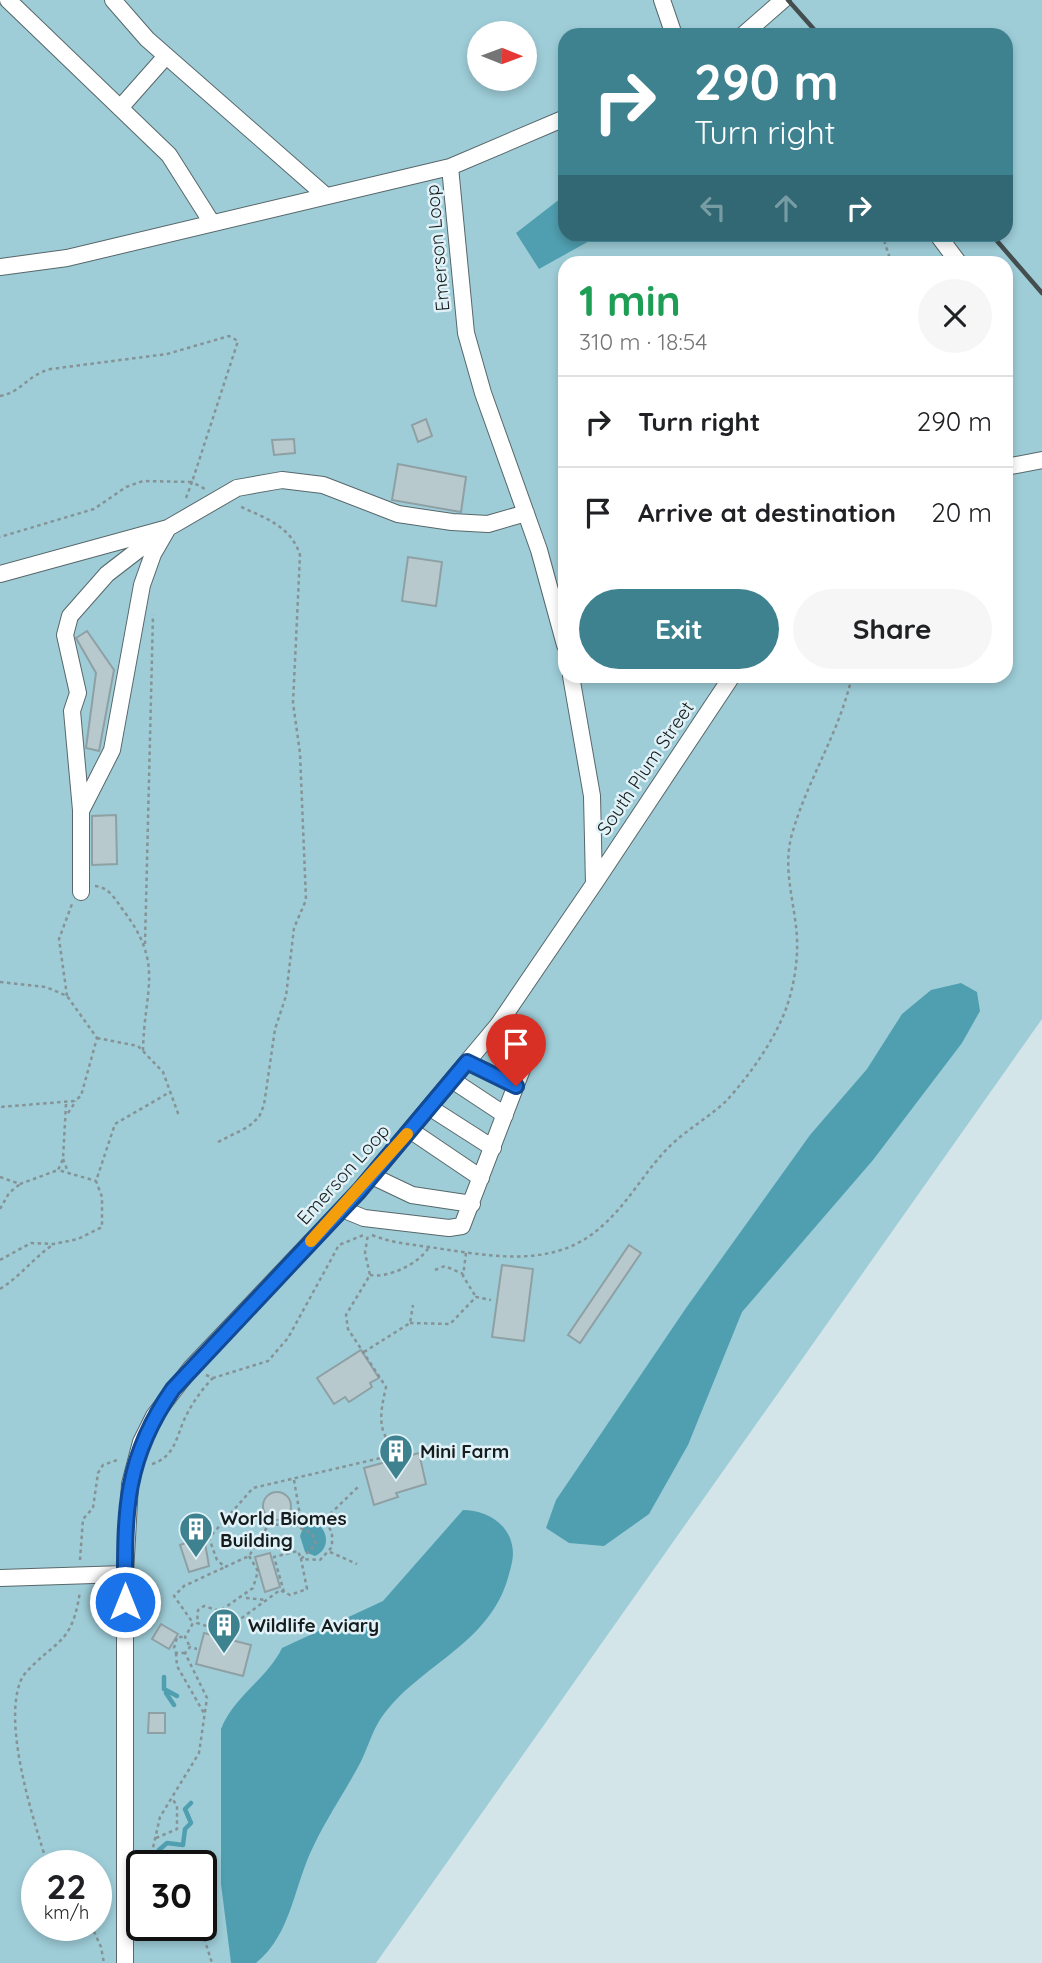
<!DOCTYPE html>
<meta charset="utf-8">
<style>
:root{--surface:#fff;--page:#f6f6f6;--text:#202124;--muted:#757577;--line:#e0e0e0;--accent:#3e8290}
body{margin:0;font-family:Quicksand,sans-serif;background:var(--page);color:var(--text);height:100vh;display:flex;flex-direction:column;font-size:26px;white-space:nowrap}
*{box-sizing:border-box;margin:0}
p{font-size:23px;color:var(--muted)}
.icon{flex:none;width:38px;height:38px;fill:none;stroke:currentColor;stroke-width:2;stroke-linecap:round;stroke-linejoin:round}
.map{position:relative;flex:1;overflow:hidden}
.details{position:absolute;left:558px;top:256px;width:455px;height:427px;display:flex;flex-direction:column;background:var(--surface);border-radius:21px;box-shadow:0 4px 10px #0003}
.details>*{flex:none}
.hud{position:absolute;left:558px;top:28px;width:455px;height:214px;border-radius:21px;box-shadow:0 4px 10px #0003;background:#3e8290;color:#fff;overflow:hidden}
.needle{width:46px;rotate:91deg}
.buttons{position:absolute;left:467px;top:21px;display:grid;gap:14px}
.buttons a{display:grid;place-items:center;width:70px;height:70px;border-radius:50%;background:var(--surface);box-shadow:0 4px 10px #0003;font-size:35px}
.speed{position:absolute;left:21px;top:1850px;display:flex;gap:14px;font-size:35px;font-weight:700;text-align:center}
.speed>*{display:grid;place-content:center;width:91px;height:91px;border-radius:50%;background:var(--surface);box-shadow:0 4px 10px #0003;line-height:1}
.speed small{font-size:18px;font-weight:400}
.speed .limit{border:4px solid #111;border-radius:10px;background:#fff;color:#111}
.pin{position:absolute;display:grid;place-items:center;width:60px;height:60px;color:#fff;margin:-72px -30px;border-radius:50% 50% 50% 0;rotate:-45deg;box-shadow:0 0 7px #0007}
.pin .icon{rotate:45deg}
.me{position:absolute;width:77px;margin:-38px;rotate:0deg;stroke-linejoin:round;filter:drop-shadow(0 0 5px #0008)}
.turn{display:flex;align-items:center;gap:24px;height:147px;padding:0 21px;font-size:32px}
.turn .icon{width:91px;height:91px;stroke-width:2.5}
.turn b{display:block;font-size:49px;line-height:60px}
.lanes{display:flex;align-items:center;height:66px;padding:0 21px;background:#0003;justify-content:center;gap:35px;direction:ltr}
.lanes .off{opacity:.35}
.round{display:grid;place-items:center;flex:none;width:74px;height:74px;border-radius:37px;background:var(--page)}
.headline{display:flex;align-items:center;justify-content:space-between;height:119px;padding:0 21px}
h1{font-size:42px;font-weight:700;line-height:52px;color:#1e9e55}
.button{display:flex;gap:14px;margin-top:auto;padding:14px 21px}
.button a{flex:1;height:80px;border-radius:42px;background:var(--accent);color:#fff;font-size:28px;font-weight:700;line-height:80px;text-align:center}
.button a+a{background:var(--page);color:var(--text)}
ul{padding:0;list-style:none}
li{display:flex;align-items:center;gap:21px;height:91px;padding:0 21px;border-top:2px solid var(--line)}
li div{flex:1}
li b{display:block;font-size:26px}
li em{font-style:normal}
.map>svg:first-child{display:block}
</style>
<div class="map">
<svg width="1042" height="1963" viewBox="0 0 1042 1963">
<rect width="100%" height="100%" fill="#d3e5e9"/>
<path fill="#9ecdd8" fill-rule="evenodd" d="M 0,0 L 1042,0 L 1042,1019 L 376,1963 L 0,1963 ZM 480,33 L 525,33 L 525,79 L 480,79 ZM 565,35 L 1006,35 L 1006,234 L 565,234 ZM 565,262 L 1006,262 L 1006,676 L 565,676 ZM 37,1866 L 96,1866 L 96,1925 L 37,1925 ZM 142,1866 L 201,1866 L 201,1925 L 142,1925 Z"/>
<path fill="#509fb0" d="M 565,195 L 565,234 L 600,235 L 539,269 L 516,233 Z
M 961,983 L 977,992 L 980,1011 L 962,1043 L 873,1160 L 742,1312 L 688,1445 L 649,1514 L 604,1546 L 569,1543 L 546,1528 L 556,1500 L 686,1308 L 810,1135 L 867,1069 L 902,1014 L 931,990 Z
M 463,1510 C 482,1510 502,1519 510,1538 C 515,1552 513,1560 509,1574 C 491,1647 413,1666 378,1723 C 370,1737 366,1753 358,1767 C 344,1793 327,1818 314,1845 C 294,1884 292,1934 256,1963 L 231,1963 L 221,1884 L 221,1729 C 234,1696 267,1679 282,1648 L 383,1601 Z
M 316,1523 C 329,1531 330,1549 315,1556 L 305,1552 L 300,1536 L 304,1525 Z"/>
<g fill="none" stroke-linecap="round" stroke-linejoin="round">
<path stroke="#509fb0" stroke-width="4.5" d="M 164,1677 L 164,1689 L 177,1696
M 166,1693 L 174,1705
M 168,1863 L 159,1850 L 167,1843 L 183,1845 L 185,1829 L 191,1823 L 185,1809 L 191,1803"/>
</g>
<path fill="#b7c9cd" stroke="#8fa0a4" stroke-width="2" d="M 426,419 L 432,436 L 418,442 L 412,425 Z
M 294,439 L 295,453 L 274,455 L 272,440 Z
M 398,464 L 466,477 L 461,512 L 392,500 Z
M 408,557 L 442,562 L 436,606 L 402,601 Z
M 87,631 L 114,670 L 99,751 L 86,748 L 96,673 L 76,638 Z
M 116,815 L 117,864 L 92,865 L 92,816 Z
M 629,1245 L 641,1253 L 580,1343 L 568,1335 Z
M 502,1265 L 533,1269 L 524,1341 L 492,1337 Z
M 361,1350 L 379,1378 L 370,1383 L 372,1387 L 349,1402 L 345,1397 L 334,1404 L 317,1378 Z
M 419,1453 L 426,1484 L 396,1493 L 398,1497 L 374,1505 L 364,1468 Z
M263 1506a14 14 0 1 1 28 0a14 14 0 1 1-28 0Z
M 204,1537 L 209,1566 L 189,1572 L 180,1545 Z
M 270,1553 L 280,1587 L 265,1592 L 255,1557 Z
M 161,1624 L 178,1634 L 169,1649 L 152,1639 Z
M 204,1633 L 251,1645 L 243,1676 L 196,1664 Z
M 149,1713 L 165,1713 L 165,1733 L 148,1733 Z"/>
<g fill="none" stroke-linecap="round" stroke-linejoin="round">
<g stroke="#57676a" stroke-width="18">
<path id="minor" d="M 8,0 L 169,155 L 212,223
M 113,0 L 147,39 L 326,196
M 662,0 L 674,35
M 743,35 L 783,0
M 120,108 L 166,56
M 450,167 L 466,333 L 483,393 L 539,550 L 565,645
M 937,234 L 958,262
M 0,267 L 67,258 L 450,167 L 565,118
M 1006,467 L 1042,460
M 0,574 L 168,528 L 237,488 L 282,480 L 323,485 L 398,514 L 452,522 L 488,524 L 526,513
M 81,810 L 72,711 L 78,693 L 65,635 L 70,616 L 107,574 L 155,537
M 594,884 L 732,676
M 81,892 L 81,811 L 112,750 L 142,585 L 153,554 L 168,528
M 467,1062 L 516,1086
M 452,1080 L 505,1115
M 429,1107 L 493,1148
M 410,1130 L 481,1178
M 372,1176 L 412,1195 L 472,1204
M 342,1209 L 364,1218 L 449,1228 L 462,1226 L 524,1064 L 520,1053 L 490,1035
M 0,1578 L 125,1574 L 130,1484 L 141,1442 L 154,1416 L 191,1368 L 359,1191 L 498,1025 L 594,884 L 592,796 L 571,676
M 125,1963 L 125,1574"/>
</g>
<path stroke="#859396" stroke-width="2.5" stroke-dasharray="3.5 3.5" stroke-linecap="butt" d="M 882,234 L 891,262
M 0,396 C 24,391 25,376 51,369 L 167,354 L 229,336 L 238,341 L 192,482 L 143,481 L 126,487 L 94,509 L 0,537
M 186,498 L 192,482 L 205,489
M 95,886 C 109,887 115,899 123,910 C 165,965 144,989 143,1051
M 145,944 L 153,615
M 0,982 L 46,987 L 67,996 L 97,1038 L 81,1096 L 74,1101 L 0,1107
M 67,996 L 59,939 L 72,904
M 97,1038 L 138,1046 L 163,1072 L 179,1116
M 66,1104 L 63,1159 L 58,1170 L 96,1181
M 68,1113 L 76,1101
M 218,1142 L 248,1127 L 259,1117 L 264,1105 L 275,1029 L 286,996 L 294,928 L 306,900 L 300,753 L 293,703 L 300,555 C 291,526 265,518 239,506
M 63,1159 L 68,1172
M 0,1177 L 20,1184 L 58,1170
M 0,1209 L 9,1193 L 20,1184
M 372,1235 C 392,1243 408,1244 429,1247 C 487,1255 552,1271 601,1227 C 628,1204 644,1172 669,1147 C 687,1129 710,1117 727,1100 C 750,1075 776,1038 787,1006 C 794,985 798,961 797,938 C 795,902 782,870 792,834 C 808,778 839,734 852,676
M 466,1253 L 463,1276 L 476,1297
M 0,1260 L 31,1243 L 54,1244 L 78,1239 L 102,1227 L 102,1197 L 96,1181 L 115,1124 L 170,1092
M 435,1270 L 445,1266 L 463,1274
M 370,1275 C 389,1278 419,1264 429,1247
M 0,1289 C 21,1276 33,1258 54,1244
M 410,1323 L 450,1324 L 476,1297 L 491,1300
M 364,1352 L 410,1323 L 413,1305
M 206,1375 L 213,1378 L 268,1361 L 288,1338 L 339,1245 L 366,1234
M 152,1464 C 174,1457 176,1439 184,1420 C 191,1405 201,1390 213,1378
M 294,1480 L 301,1521
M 325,1519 L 359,1486
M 330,1552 L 357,1564
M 249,1556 L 258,1571 L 253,1588 L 220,1611 L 204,1606 L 198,1610 L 197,1623 L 219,1630 L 235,1623 L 280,1590 L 290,1595 L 307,1589 L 301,1559 L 320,1560 L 332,1547 L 332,1533 L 325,1519 L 307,1517 L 296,1526 L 269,1524 L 249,1556 L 225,1567 L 217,1560 L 209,1538 L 253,1488 L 402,1453 C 375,1436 380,1414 386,1387 L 348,1329 L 346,1315 L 370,1275 L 365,1253 L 368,1234
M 80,1560 L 83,1519 L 93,1508 L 98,1473 L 103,1465 L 120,1459
M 284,1592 L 274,1557 L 298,1551 L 301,1559 L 316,1544 L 312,1533 L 296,1526
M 246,1598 L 267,1600
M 226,1627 L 229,1610
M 189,1645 L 185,1637 L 193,1623 L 174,1596 L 184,1586 L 225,1567
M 176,1653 L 177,1666 L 205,1715
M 185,1653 L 176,1653 L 174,1648 L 177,1637 L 185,1637
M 156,1838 L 177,1829 L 177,1806 L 172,1798
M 48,1866 C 33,1819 0,1718 23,1676 C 54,1639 72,1648 80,1591
M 160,1866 L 152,1852 L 160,1817 L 199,1753 L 207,1698 L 185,1653 L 190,1647 L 197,1649
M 91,1925 L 101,1947 L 104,1963
M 200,1925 L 212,1963"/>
<use href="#minor" stroke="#fff" stroke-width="16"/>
<path stroke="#444e4f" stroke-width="4.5" d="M 788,0 L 819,35
M 991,234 L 1042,293"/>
</g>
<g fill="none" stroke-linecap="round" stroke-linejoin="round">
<g stroke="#114b97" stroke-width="18">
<path id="route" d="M 125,1602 C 125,1516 122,1462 173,1389 L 359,1191 L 467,1062 L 516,1086"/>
</g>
<use href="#route" stroke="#1a73e8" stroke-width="12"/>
<path stroke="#f59e0b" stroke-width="12" d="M 311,1241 L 407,1134"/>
</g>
<defs>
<g id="building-pin" transform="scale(1.75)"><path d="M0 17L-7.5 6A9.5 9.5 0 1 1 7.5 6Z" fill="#3e8290" stroke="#e0f2f7"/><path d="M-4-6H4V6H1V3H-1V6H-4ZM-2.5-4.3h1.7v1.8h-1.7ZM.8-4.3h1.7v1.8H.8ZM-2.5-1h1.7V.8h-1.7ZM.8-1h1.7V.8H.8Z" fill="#fff"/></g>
</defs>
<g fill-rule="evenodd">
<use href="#building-pin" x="396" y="1451"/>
<use href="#building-pin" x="196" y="1529"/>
<use href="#building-pin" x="224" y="1625"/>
</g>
<g text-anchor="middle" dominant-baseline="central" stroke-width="5" stroke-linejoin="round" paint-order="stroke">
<g font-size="19" fill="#161d1e" stroke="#e0f2f7">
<text transform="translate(437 248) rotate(-95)">Emerson Loop</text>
<text transform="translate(645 768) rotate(-56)">South Plum Street</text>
<text transform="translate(343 1174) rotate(-48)">Emerson Loop</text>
</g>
<g font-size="19" font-weight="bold" fill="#161d1e" stroke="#e0f2f7" text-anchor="start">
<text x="420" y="1451">Mini Farm</text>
<text x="220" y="1518">World Biomes<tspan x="220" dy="22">Building</tspan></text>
<text x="248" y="1625">Wildlife Aviary</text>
</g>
</g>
</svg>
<div class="buttons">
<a><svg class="needle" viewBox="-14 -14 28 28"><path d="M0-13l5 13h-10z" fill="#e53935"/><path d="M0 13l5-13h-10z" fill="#757577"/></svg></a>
</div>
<div class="speed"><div>22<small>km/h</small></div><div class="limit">30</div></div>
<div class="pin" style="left:516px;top:1086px;background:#d93025"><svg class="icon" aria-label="arrive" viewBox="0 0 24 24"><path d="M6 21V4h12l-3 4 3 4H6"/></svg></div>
<svg class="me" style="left:125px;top:1602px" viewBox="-20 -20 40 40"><circle r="17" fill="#1a73e8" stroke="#fff" stroke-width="3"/><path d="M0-11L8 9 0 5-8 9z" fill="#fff"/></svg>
<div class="hud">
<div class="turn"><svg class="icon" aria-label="right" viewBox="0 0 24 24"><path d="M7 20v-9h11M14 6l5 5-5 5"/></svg><div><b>290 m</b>Turn right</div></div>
<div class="lanes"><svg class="icon off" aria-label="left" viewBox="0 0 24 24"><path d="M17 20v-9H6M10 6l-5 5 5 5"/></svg><svg class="icon off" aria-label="ahead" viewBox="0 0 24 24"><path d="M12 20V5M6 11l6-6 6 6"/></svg><svg class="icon" aria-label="right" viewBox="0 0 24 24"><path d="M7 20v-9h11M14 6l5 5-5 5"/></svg></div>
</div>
<section class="details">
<div class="headline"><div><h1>1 min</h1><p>310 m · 18:54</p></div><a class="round"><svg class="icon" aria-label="close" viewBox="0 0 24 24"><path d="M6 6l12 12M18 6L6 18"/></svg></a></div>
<ul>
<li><svg class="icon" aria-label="right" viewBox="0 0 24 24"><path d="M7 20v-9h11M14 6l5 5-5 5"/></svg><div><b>Turn right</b></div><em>290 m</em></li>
<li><svg class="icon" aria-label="arrive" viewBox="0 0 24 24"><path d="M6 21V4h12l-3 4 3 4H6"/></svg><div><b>Arrive at destination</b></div><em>20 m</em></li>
</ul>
<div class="button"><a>Exit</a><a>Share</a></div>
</section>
</div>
